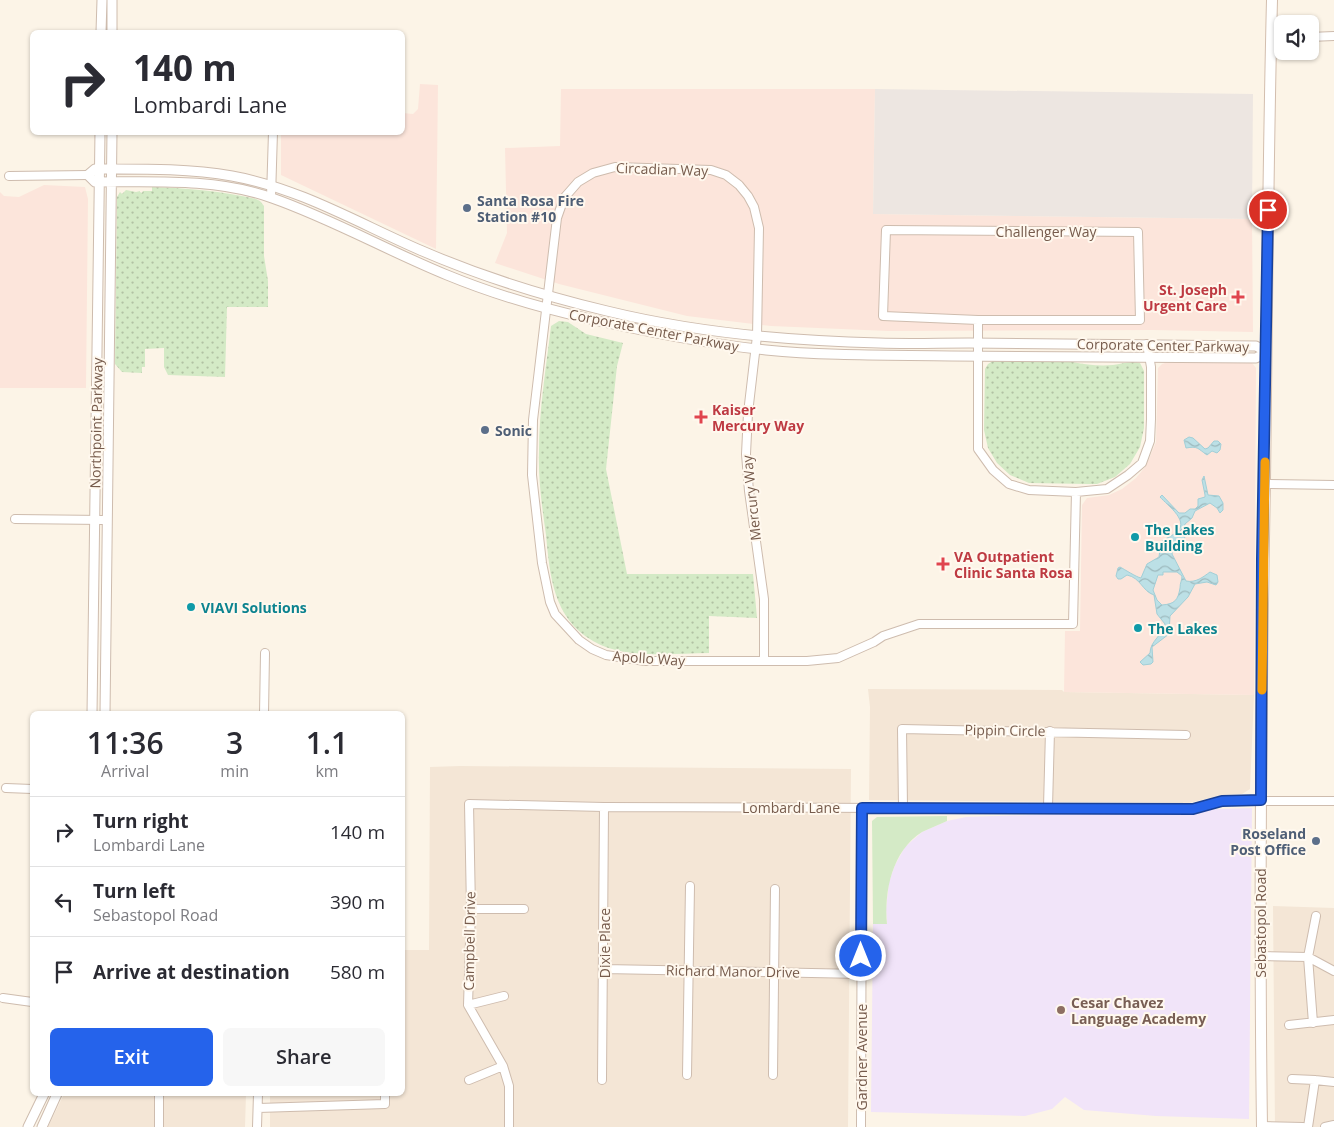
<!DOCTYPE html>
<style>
:root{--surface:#fff;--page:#f7f7f7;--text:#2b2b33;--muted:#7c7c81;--line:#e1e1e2;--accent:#2563eb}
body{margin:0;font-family:"Open Sans",sans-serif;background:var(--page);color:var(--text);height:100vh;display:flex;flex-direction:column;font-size:19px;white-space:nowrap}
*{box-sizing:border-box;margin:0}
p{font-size:16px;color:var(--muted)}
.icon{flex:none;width:28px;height:28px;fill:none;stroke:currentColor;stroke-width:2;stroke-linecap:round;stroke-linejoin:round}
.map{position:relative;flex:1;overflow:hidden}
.drawer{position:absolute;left:30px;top:711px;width:375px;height:385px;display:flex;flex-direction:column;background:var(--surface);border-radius:8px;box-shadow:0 1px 4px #0004}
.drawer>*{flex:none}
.top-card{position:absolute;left:30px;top:30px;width:375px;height:105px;border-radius:8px;box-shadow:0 1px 4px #0004;background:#fff;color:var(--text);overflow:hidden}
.buttons{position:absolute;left:1274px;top:15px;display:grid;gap:10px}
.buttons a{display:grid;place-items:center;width:45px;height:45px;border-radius:8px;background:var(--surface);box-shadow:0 1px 4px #0004;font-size:25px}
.pin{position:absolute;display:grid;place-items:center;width:42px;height:42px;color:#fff;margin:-21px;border:2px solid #fff;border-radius:50%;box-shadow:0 1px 5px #0007}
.me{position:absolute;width:55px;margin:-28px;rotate:0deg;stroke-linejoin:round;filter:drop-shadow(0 0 4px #0008)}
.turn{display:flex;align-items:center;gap:18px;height:105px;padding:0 20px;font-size:22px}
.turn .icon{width:65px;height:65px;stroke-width:2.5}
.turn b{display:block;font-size:35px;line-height:42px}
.eta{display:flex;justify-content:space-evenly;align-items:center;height:85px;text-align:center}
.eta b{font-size:30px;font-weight:600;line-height:35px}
.primary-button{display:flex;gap:10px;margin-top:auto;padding:10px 20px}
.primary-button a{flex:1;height:58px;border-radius:8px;background:var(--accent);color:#fff;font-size:20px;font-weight:600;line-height:58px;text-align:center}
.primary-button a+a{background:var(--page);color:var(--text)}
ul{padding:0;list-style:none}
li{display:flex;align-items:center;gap:15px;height:70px;padding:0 20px;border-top:1px solid var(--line)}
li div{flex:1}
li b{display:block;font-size:19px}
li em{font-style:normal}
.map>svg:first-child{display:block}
</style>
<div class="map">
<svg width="1334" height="1127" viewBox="0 0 1334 1127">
<defs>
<pattern id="grass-dots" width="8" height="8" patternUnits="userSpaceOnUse" patternTransform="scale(1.25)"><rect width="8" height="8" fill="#d4eac6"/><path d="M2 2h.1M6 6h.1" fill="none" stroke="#b1c1a3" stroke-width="1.8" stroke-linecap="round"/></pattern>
<pattern id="water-waves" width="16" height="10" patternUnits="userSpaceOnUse" patternTransform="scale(1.25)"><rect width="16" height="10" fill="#bce0e6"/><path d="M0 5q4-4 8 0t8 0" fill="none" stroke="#9db9bd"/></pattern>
</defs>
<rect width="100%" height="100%" fill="#fcf4e7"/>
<path fill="#f4e6d6" d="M 868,689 L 1062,690 L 1064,692 L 1254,695 L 1250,789 L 1242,794 L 1222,795 L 1189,803 L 869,800 L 870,707 Z
M 460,766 L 851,769 L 848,1127 L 270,1127 L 270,1094 L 402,1094 L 403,950 L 429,950 L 430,767 Z
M 1273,906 L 1334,908 L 1334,1127 L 1275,1127 Z
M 64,1094 L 246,1094 L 245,1127 L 48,1127 Z"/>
<path fill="#fce5db" d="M 420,84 L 438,85 L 436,249 L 281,175 L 281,133 L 402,132 L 403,113 L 413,114 L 418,109 Z
M 561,89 L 875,89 L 873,214 L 1252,219 L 1253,332 L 1153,330 L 888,331 L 771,326 L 687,316 L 559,284 L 495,263 L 507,233 L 505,148 L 560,146 Z
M 44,185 L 85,187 L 88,199 L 86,388 L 0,388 L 0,192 L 4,196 L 19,197 Z
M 1168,362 L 1247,362 L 1252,363 L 1256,368 L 1254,695 L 1064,692 L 1065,631 L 1080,631 L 1082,505 L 1087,498 L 1109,495 L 1122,489 L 1136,478 L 1146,466 L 1156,442 L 1158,368 L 1162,364 Z"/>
<path fill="#ede6e1" d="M 875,89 L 1253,94 L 1252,219 L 873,214 Z"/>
<path fill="#f1e4f9" d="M 1252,808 L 1249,1119 L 1156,1116 L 1084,1110 L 1065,1097 L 1052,1109 L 1025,1116 L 871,1112 L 873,924 L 887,924 L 886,909 L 889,882 L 895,865 L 905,847 L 922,832 L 947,821 L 966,817 Z"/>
<path fill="url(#grass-dots)" d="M 152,187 C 188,188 222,191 256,199 L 260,201 L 264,206 L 264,256 L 268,281 L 268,307 L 227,307 L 225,377 L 168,375 L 164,367 L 164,348 L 145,349 L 145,367 L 142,367 L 142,373 L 122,372 L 115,364 L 117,197 L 120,192 L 122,194 L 126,190 L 136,192 L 140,191 L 140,192 L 142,193 L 143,191 L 152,191 Z
M 559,321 L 568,322 L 586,334 L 623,343 L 617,366 L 606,469 L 627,574 L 753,574 L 757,618 L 709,616 L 709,653 C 673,653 625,660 593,641 C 553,618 550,576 546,535 C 542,507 538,479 539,451 C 539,410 546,368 551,326 Z
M 993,361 L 1073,362 C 1086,365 1100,366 1113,365 C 1122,364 1130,360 1140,363 L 1144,371 L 1144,428 L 1140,447 L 1130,464 L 1115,477 L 1097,484 L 1088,484 L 1029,483 L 1010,475 L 997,463 L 988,448 L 984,430 L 985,369 L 988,364 Z"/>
<path fill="#d4eac6" d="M 947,816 L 947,821 C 939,825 930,828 922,832 C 892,851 884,891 887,924 L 873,924 L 872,821 L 877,817 Z"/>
<path fill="url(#water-waves)" stroke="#a2cfd7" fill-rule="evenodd" d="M 1189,437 L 1193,438 L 1205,449 L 1208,448 L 1214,441 L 1218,441 L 1221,444 L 1220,450 L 1217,453 L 1212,451 L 1207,455 C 1197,448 1198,446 1186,448 L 1184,440 Z
M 1204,476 L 1208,495 L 1219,496 L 1223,503 L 1223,510 L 1220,513 L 1217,508 L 1210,503 L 1195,511 L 1192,518 L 1185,524 L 1183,529 L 1185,537 C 1182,544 1173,546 1172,554 L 1186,581 C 1196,583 1203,577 1210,572 L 1217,575 L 1218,582 L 1216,585 L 1207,582 L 1195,584 L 1188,597 L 1170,616 L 1169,634 L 1152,647 L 1153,662 L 1151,664 L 1143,665 L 1140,662 L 1150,653 C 1150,641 1163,635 1165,624 L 1157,614 L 1154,595 C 1142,591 1141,578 1127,575 L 1121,579 L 1118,579 L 1116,576 L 1118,568 L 1120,567 C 1124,569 1136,577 1141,578 L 1147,564 L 1159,557 L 1161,542 C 1165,538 1169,538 1174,534 C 1193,523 1167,505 1160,497 L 1162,495 L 1179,513 L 1185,513 L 1190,509 L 1195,509 L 1198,506 L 1198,499 L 1205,497 L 1205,495 L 1202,480 ZM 1163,572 L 1177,572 L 1182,576 C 1182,580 1180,583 1180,588 C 1178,600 1175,604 1162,605 L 1157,600 L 1153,590 L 1158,575 L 1163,575 Z"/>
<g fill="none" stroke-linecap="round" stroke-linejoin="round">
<g stroke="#cebcae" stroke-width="10">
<path id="minor" d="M 1271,37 L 1282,37
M 1310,37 L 1334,36
M 9,176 L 88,175
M 271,197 L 273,132
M 978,320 L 1140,320 L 1138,232 L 886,230 L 883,316 L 978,320 L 978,449 L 993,470 L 1009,484 L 1029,490 L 1076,492 L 1107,489 L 1128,475 L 1142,463 L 1150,441 L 1151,419 L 1151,367 L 1147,344
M 1265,484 L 1334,485
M 15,519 L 103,520
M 764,661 L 764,599 L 749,491 L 746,454 L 748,413 L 757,336 L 759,228 L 754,207 L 748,196 L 739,185 L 726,175 L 711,170 L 615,167 L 593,173 L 578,182 L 564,198 L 557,218 L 533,420 L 532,475 L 542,563 L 550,602 L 555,614 L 579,640 L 592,649 L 606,655 L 645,661 L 807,661 L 838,658 L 874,642 L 883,636 L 919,624 L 1073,624 L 1076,492
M 264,714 L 265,653
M 6,788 L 32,789
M 903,807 L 902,729 L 1186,735
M 1048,807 L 1050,731
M 471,909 L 524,909
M 1260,956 L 1308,957 L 1334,971
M 604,969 L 861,974
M 3,998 L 32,1002
M 468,1005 L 504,996
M 1313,1023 L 1308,957 L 1316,916
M 1289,1025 L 1334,1020
M 687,1075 L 690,886
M 773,1075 L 775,889
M 1292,1079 L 1315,1080 L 1334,1082
M 469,1080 L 503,1066
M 602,1080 L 604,807
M 258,1108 L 385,1104 L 385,1094
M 1262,1126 L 1303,1127
M 159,1127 L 159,1094
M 257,1127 L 258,1094
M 509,1127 L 509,1086 L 503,1066 L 468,1005 L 471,909 L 469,804 L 604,807 L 1193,809 L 1222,801 L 1334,801
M 861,1127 L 862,808
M 1308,1127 L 1315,1080
M 1325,1127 L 1334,1125"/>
</g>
<g stroke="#cebcae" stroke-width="11">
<path id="tertiary" d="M 101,32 L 102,0
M 112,32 L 112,0
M 95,169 C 140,169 187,168 232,176 C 299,188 358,223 420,250 C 480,276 544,296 607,311 C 697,333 788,341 879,343 C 909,344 939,343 969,343 C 1065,344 1160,345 1256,346 L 1266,352 L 1256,358 C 1154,357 1053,357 951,356 C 889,355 828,356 766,350 C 706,344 648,332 590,319 C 541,308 493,294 447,275 C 388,251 332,219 272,198 C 217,178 152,182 95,182 L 88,175 Z
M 92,714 L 100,132
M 105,714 L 112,132
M 28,1127 L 44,1094
M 42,1127 L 57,1094"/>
</g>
<g stroke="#d3beae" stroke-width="12">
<path id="secondary" d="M 1262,1127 C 1259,912 1261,697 1265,481 C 1267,321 1268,160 1272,0"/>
</g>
<use href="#minor" stroke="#fff" stroke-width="8"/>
<use href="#tertiary" stroke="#fff" stroke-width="9"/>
<use href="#secondary" stroke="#fff" stroke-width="10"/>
</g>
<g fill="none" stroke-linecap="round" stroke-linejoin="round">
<g stroke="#184099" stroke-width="12">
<path id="route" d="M 861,956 L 862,808 L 1193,809 L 1222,801 L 1261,800 L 1262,559 L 1268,210"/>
</g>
<use href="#route" stroke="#2563eb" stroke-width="9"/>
<path stroke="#f59e0b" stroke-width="9" d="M 1262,690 L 1265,462"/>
</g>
<g fill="#5c6f8a" stroke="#fff8ee" stroke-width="2">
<circle cx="467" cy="208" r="5"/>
<circle cx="485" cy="430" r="5"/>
<circle cx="1316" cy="841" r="5"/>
</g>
<g fill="#e0444e" stroke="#fff8ee" stroke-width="2">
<path d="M1235.5 289.5h5v5h5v5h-5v5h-5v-5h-5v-5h5z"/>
<path d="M698.5 409.5h5v5h5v5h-5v5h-5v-5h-5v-5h5z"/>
<path d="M940.5 556.5h5v5h5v5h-5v5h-5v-5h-5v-5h5z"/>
</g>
<g fill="#0f9aa8" stroke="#fff8ee" stroke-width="2">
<circle cx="1135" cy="537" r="5"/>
<circle cx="191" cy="607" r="5"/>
<circle cx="1138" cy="628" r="5"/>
</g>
<circle fill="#8d6e63" stroke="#fff8ee" stroke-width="2" cx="1061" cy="1010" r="5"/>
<g text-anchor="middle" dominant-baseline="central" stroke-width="4" stroke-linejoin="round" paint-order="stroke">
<g font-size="14" fill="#765b4c" stroke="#fff8ee">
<text transform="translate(662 169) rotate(2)">Circadian Way</text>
<text x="1046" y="231">Challenger Way</text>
<text transform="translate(654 330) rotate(11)">Corporate Center Parkway</text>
<text transform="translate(1163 345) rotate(1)">Corporate Center Parkway</text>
<text transform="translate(96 423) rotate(-89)">Northpoint Parkway</text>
<text transform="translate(751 498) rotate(-96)">Mercury Way</text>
<text transform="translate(649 658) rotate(4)">Apollo Way</text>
<text transform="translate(1005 730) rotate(1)">Pippin Circle</text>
<text x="791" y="807">Lombardi Lane</text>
<text transform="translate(1260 923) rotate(-90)">Sebastopol Road</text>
<text transform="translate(469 941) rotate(-89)">Campbell Drive</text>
<text transform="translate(604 943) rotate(-90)">Dixie Place</text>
<text transform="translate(733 971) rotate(1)">Richard Manor Drive</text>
<text transform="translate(861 1057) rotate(-90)">Gardner Avenue</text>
</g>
<g font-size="14" font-weight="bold" fill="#4e5e75" stroke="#fff8ee" text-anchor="start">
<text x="477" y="200">Santa Rosa Fire<tspan x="477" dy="16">Station #10</tspan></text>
<text x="495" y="430">Sonic</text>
<text x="1306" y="833" text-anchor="end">Roseland<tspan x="1306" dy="16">Post Office</tspan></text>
</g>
<g font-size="14" font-weight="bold" fill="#be3a42" stroke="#fff8ee" text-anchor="start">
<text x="1227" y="289" text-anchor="end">St. Joseph<tspan x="1227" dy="16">Urgent Care</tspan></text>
<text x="712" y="409">Kaiser<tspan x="712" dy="16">Mercury Way</tspan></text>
<text x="954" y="556">VA Outpatient<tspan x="954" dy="16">Clinic Santa Rosa</tspan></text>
</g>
<g font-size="14" font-weight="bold" fill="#0d838f" stroke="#fff8ee" text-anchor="start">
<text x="1145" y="529">The Lakes<tspan x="1145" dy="16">Building</tspan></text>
<text x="201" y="607">VIAVI Solutions</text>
<text x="1148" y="628">The Lakes</text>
</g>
<g font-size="14" font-weight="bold" fill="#785e54" stroke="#fff8ee" text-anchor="start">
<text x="1071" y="1002">Cesar Chavez<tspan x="1071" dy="16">Language Academy</tspan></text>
</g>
</g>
</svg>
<div class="buttons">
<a><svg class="icon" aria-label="sound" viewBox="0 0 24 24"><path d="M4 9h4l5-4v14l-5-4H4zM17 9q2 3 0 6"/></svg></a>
</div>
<div class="pin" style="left:1268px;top:210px;background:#d93025"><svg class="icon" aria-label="arrive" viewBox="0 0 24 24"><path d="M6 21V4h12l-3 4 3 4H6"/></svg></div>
<svg class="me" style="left:861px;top:956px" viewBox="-20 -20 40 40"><circle r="17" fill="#2563eb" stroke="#fff" stroke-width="3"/><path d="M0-11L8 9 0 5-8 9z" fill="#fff"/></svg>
<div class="top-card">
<div class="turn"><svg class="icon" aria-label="right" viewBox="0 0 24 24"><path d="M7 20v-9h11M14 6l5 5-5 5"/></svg><div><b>140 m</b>Lombardi Lane</div></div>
</div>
<section class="drawer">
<div class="eta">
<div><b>11:36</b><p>Arrival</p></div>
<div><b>3</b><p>min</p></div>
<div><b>1.1</b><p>km</p></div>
</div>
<ul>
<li><svg class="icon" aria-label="right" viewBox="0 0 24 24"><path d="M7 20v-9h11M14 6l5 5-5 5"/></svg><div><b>Turn right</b><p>Lombardi Lane</p></div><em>140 m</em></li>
<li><svg class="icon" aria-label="left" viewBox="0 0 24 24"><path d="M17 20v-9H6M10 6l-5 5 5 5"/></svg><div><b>Turn left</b><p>Sebastopol Road</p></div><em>390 m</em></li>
<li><svg class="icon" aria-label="arrive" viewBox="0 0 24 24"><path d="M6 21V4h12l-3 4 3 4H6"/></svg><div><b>Arrive at destination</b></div><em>580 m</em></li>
</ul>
<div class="primary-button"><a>Exit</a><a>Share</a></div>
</section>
</div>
